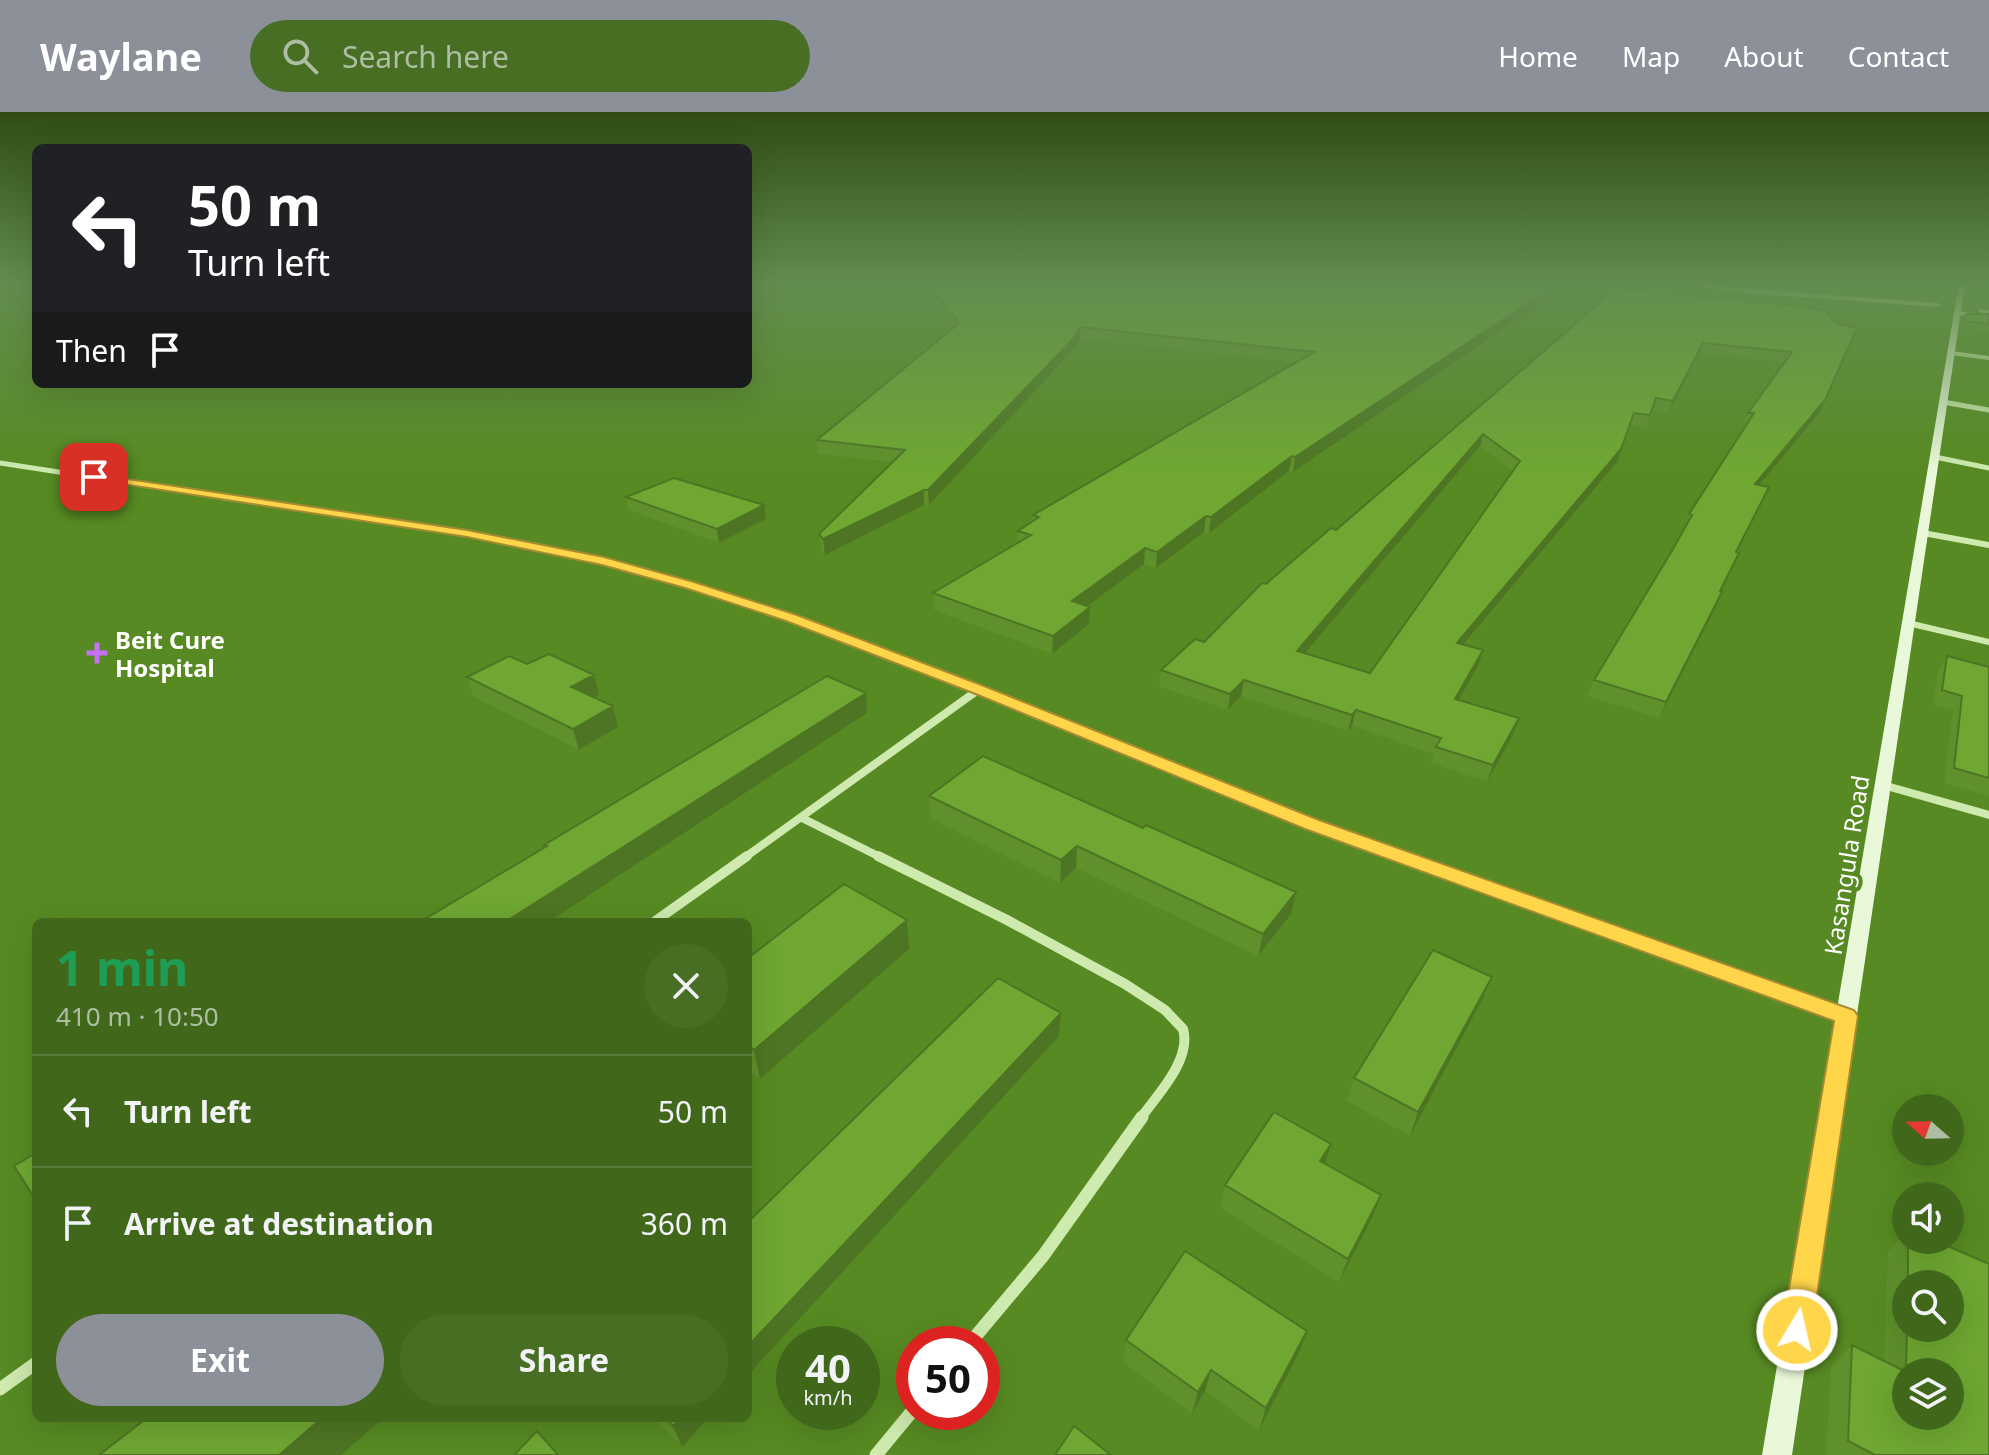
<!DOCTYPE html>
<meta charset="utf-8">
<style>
:root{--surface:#41681a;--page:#486e23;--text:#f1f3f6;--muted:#aebea2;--line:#5a7b39;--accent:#8c9099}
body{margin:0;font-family:"Noto Sans",sans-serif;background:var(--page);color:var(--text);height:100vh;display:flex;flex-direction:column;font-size:30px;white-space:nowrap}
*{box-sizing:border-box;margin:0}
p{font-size:26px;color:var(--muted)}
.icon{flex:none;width:44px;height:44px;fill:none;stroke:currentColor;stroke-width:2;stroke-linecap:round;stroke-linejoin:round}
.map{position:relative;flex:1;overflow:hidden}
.details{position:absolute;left:32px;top:806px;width:720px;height:504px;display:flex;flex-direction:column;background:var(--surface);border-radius:12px;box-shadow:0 8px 32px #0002}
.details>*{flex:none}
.hud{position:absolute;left:32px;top:32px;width:720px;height:244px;border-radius:12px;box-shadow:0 8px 32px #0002;background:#202124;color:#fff;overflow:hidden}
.needle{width:52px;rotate:290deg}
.fabs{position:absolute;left:1892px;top:982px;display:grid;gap:16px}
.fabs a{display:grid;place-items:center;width:72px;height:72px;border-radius:50%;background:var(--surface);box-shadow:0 8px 32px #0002;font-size:40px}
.speed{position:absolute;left:776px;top:1214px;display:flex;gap:16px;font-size:40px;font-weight:700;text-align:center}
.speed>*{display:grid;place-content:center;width:104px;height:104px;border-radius:50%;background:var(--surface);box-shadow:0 8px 32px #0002;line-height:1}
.speed small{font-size:20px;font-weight:400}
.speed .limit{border:12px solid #d22;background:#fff;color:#111}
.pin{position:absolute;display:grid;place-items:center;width:68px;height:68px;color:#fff;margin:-34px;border-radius:16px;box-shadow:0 4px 12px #0006}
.me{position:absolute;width:88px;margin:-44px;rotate:9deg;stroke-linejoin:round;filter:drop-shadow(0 0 6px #0008)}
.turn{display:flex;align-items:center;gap:28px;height:168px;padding:0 24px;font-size:36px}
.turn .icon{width:104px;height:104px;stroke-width:2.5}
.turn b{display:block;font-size:56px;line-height:68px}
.then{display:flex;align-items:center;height:76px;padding:0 24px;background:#0003;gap:16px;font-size:30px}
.round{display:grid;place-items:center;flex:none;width:84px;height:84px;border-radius:42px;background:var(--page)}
.head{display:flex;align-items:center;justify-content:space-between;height:136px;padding:0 24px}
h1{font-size:48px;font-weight:700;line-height:60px;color:#1e9e55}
.button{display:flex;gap:16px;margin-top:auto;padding:16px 24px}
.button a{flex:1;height:92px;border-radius:48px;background:var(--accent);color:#fff;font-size:32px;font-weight:700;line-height:92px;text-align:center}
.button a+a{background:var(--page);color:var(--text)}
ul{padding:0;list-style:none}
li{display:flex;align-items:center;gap:24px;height:112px;padding:0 24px;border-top:2px solid var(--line)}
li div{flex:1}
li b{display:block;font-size:30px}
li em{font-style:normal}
header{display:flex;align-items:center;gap:48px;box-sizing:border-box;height:112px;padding:0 40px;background:var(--accent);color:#fff}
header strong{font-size:38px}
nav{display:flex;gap:44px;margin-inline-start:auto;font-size:28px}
.search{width:560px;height:72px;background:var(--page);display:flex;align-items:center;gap:20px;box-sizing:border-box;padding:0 28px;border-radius:44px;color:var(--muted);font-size:30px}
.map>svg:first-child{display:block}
</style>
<header>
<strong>Waylane</strong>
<div class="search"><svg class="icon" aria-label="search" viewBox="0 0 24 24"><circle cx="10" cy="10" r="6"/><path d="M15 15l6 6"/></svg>Search here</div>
<nav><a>Home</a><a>Map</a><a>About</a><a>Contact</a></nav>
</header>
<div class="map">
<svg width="1989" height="1343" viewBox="0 0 1989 1343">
<rect width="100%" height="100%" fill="#578a22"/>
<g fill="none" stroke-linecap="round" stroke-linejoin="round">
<path fill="#caeba2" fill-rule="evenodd" d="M 1672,171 L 1938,191 L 1941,193 L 1938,195 L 1745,181 Z
M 1980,197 L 1989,198 L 1989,202 L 1978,200 Z"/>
<path stroke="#ceeaae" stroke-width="4" d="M 1973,171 L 1989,172
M 1957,201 L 1989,205
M 1951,241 L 1989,246"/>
<path stroke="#ceeaae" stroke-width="5" d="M 1943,290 L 1989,298
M 1935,345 L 1989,356
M 0,351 L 235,387"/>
<path stroke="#ceeaae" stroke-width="6" d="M 222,385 C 350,404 480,418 606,450 C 702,474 796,507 888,543
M 1923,421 L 1989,433
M 1908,511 L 1989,530"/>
<path stroke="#ceeaae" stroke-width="8" d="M 883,541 L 1312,712 L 1405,746
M 1883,673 L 1989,703
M 802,706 L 882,746
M 744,746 L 978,578"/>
<path stroke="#ceeaae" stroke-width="10" d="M 878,744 L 1007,808 L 1125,872 L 1165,898 L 1183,917 C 1192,948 1157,983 1140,1007
M 1400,744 L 1845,904
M 654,810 L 747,744"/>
<path stroke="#ceeaae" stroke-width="13" d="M 969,1232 L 1043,1144 L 1142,1005
M 0,1277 L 36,1251
M 876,1343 L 914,1297"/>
<path fill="#e9f8d9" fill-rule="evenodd" d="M 1959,171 L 1965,171 L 1792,1343 L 1762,1343 Z"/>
</g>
<path fill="#5f902b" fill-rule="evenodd" d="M 926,171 L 1561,171 L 1559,179 L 1293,360 L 1289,359 L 1209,421 L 1204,420 L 1156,456 L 1144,452 L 1087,494 L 1089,512 L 1052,542 L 934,498 L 933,481 L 1017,431 L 1018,419 L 1032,409 L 1033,403 L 1296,250 L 1080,227 L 1072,239 L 929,393 L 924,393 L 825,443 L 821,438 L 819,422 L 892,350 L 818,342 L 817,328 L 954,215 L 926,179 Z
M 1617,176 L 1800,194 L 1820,300 L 1759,373 L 1769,375 L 1737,441 L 1733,455 L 1721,479 L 1716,495 L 1659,606 L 1587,584 L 1594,568 L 1673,437 L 1685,416 L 1684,416 L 1689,402 L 1746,313 L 1743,312 L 1748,301 L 1785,250 L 1699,241 L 1669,300 L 1652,298 L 1646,315 L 1630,313 L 1617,350 L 1464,533 L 1478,554 L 1458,588 L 1513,623 L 1487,670 L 1431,651 L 1434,642 L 1352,614 L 1348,619 L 1241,584 L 1228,598 L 1159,574 L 1161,558 L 1204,530 L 1266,472 L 1336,418 ZM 1480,334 L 1513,359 L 1370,561 L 1305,541 Z
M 1966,202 L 1989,202 L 1989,220 L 1961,216 L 1962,209 Z
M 626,385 L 766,407 L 719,431 L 629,398 Z
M 1947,544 L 1989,555 L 1989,684 L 1944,671 L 1953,598 L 1933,593 L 1938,558 Z
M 467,565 L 599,583 L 594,586 L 613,594 L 618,615 L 579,638 L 474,585 Z
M 929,684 L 1291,802 L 1258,844 L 1076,756 L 1060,771 L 930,706 Z
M 909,837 L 760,967 L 748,960 L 748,846 Z
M 1492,865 L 1482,888 L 1410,1024 L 1347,989 L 1354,966 Z
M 1331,1032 L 1325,1051 L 1381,1083 L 1372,1106 L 1339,1170 L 1220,1096 L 1225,1073 Z
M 1906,1119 L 1906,1128 L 1934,1128 L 1989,1152 L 1989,1343 L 1826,1343 L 1831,1255 L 1852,1233 L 1884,1249 L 1888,1140 ZM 1906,1172 L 1950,1172 L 1950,1216 L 1906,1216 ZM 1906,1260 L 1950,1260 L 1950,1304 L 1906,1304 Z
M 1307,1219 L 1299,1241 L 1259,1318 L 1205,1279 L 1192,1302 L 1123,1250 L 1126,1228 Z
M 654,1306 L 708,1306 L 682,1335 Z"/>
<path fill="#4e7523" d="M 1558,171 L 1561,171 L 1559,179 L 1293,360 L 1295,345 Z
M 1080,215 L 1080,227 L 1072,239 L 929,393 L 928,378 Z
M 1703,231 L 1699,241 L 1669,300 L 1673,289 Z
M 1825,288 L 1820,300 L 1749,385 L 1755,372 Z
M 1634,301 L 1617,350 L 1452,546 L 1457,531 Z
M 1483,322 L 1480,334 L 1294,554 L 1297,539 Z
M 1292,344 L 1289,359 L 1209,421 L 1211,405 Z
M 924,378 L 924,393 L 825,443 L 823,427 Z
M 764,393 L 766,407 L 719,431 L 717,417 Z
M 1206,404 L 1204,420 L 1156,456 L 1157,440 Z
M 1145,436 L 1144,452 L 1071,506 L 1072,489 Z
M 1722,480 L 1716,495 L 1659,606 L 1666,590 Z
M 1090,495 L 1089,512 L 1052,542 L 1053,524 Z
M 1483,538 L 1478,554 L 1450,603 L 1455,587 Z
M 594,563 L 599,583 L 577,595 L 571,575 Z
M 1244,568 L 1241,584 L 1228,598 L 1230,582 Z
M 866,581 L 867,601 L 548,810 L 505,810 Z
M 613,594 L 618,615 L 579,638 L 573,617 Z
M 1356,598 L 1352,614 L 1348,619 L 1352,603 Z
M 1519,606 L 1513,623 L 1487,670 L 1493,653 Z
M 1077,734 L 1076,756 L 1060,771 L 1061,748 Z
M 1296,780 L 1291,802 L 1258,844 L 1263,822 Z
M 907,808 L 909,837 L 760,967 L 754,938 Z
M 1492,865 L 1482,888 L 1410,1024 L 1418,1000 Z
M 1061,901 L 1059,924 L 748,1263 L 748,1234 Z
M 1331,1032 L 1324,1055 L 1320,1049 Z
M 1381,1083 L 1372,1106 L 1339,1170 L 1348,1147 Z
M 1307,1219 L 1299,1241 L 1259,1318 L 1266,1296 Z
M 1211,1258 L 1205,1279 L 1192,1302 L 1198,1280 Z
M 322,1306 L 383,1306 L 341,1343 L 279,1343 Z
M 680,1306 L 708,1306 L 682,1335 L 673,1314 Z"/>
<path fill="#6fa732" stroke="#4e7523" stroke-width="2" fill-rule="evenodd" d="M 928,171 L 1558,171 L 1295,345 L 1292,344 L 1211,405 L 1206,404 L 1157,440 L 1145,436 L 1072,489 L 1090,495 L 1053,524 L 933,481 L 1031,423 L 1018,419 L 1039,405 L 1033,403 L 1314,240 L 1080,215 L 1073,227 L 928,378 L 924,378 L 823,427 L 819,422 L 905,338 L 817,328 L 959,211 Z
M 1617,176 L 1800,194 L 1827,199 L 1835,211 L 1857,216 L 1825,288 L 1755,372 L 1769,375 L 1736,440 L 1739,441 L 1720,479 L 1722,480 L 1666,590 L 1594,568 L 1673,437 L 1692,403 L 1689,402 L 1754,301 L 1748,301 L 1792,240 L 1703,231 L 1673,289 L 1656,286 L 1650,303 L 1634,301 L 1621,337 L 1457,531 L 1483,538 L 1455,587 L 1519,606 L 1493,653 L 1436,635 L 1441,626 L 1356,598 L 1352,603 L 1244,568 L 1230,582 L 1161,558 L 1195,527 L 1204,530 L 1262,471 L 1266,472 L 1331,416 L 1336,418 ZM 1483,322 L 1520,349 L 1370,561 L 1297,539 Z
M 1966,202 L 1989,202 L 1989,212 L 1965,209 Z
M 674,366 L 764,393 L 717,417 L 626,385 Z
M 549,542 L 594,563 L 571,575 L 613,594 L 573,617 L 467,565 L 509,544 L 527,552 Z
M 1947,544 L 1989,555 L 1989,666 L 1954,656 L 1962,584 L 1942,578 Z
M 827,564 L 866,581 L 505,810 L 420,810 L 547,734 L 544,733 Z
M 983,644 L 1143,716 L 1146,713 L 1296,780 L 1263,822 L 1077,734 L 1061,748 L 929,684 Z
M 844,772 L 907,808 L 754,938 L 748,933 L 748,846 Z
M 1433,838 L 1492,865 L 1418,1000 L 1354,966 Z
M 998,866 L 1061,901 L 748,1234 L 748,1110 Z
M 1274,1000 L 1331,1032 L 1320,1049 L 1381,1083 L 1348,1147 L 1225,1073 Z
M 36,1041 L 36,1088 L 14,1054 Z
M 1908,1128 L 1934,1128 L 1989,1152 L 1989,1343 L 1875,1343 L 1848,1329 L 1852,1233 L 1906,1260 L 1907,1216 L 1950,1216 L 1950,1172 L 1908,1172 ZM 1906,1260 L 1950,1260 L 1950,1304 L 1906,1304 Z
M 1185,1139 L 1307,1219 L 1266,1296 L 1211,1258 L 1198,1280 L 1126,1228 Z
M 147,1306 L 322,1306 L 279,1343 L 99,1343 Z
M 666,1306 L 680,1306 L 673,1314 Z
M 1074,1314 L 1111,1343 L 1055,1343 Z
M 537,1319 L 558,1343 L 514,1343 Z"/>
<linearGradient id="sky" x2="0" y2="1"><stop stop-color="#304c13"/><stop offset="0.48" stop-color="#638d4f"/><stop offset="1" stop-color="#638d4f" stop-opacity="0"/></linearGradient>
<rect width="1989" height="359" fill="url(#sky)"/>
<path fill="#ffd54a" stroke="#a68a30" stroke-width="2" d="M 94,362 L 467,418 L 604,445 L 694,470 L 797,503 L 984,574 L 1319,708 L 1854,898 L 1858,904 L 1812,1218 L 1808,1228 L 1797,1233 L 1786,1228 L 1782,1218 L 1834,909 L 1305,717 L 973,581 L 786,509 L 685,476 L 602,453 L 467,425 L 90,367 L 90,363 Z"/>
<path fill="#c670f6" stroke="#578a22" stroke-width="3" d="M93 529h8v8h8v8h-8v8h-8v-8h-8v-8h8z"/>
<g text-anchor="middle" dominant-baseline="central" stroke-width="8" stroke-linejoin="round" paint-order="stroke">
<g font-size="24" font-weight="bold" fill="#fff" stroke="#578a22" text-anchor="start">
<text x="115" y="527">Beit Cure<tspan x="115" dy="28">Hospital</tspan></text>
</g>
<g font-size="24" fill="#fff" stroke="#578a22">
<text transform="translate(1846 753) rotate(-81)">Kasangula Road</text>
</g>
</g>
</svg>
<div class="fabs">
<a><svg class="needle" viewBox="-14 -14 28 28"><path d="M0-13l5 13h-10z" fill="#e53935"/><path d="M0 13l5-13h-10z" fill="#aebea2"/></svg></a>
<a><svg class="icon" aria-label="sound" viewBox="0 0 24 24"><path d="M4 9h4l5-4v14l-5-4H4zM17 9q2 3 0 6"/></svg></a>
<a><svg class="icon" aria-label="search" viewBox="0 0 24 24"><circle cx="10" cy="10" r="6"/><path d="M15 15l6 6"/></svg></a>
<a><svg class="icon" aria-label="layers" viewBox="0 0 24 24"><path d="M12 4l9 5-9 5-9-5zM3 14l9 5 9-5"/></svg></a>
</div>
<div class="speed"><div>40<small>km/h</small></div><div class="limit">50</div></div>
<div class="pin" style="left:94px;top:365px;background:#d93025"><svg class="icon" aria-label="arrive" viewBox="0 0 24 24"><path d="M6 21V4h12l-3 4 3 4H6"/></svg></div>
<svg class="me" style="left:1797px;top:1218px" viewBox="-20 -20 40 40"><circle r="17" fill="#ffd54a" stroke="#fff" stroke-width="3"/><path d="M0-11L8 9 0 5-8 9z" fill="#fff"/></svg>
<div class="hud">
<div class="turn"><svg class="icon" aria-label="left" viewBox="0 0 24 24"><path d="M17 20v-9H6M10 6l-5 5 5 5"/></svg><div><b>50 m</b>Turn left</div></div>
<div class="then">Then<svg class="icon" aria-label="arrive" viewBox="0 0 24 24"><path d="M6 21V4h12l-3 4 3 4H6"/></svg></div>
</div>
<section class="details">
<div class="head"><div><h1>1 min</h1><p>410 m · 10:50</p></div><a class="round"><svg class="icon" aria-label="close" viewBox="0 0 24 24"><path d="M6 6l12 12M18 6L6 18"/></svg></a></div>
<ul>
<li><svg class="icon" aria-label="left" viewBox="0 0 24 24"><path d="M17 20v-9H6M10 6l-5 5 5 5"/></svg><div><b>Turn left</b></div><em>50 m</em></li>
<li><svg class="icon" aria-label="arrive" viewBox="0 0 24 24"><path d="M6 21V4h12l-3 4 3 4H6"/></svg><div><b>Arrive at destination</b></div><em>360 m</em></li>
</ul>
<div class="button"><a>Exit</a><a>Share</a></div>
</section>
</div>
